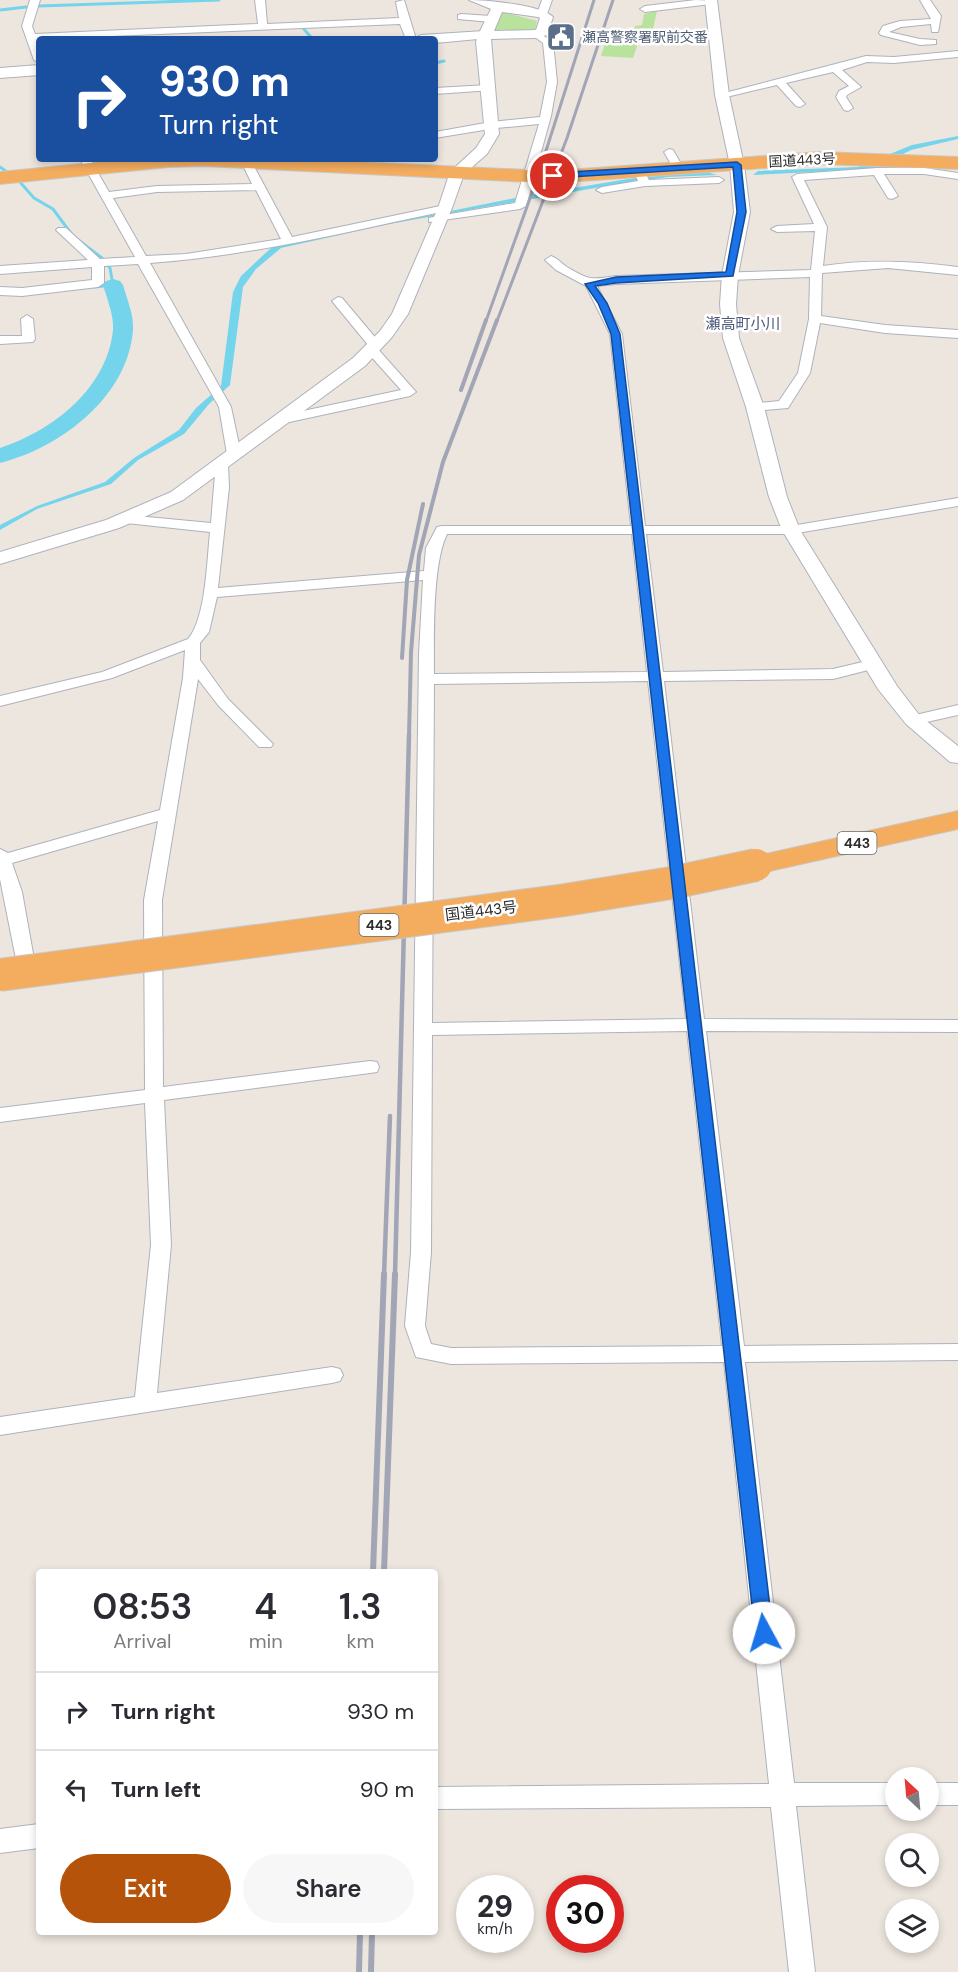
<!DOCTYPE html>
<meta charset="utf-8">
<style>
:root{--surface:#fff;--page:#f7f7f7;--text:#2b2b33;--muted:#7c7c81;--line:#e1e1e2;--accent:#b45309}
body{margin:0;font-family:"DM Sans","Noto Sans JP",sans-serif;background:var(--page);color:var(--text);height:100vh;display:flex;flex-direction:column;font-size:22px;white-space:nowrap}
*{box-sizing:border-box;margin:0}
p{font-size:20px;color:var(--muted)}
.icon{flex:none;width:33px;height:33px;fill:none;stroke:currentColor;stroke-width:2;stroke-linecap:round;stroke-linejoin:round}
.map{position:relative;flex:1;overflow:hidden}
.drawer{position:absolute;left:36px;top:1569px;width:402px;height:366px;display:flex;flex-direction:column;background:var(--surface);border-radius:6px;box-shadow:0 3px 9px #0003}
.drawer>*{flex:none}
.banner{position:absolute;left:36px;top:36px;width:402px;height:126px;border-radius:6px;box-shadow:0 3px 9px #0003;background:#1a4fa0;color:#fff;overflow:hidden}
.needle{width:39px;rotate:334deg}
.fabs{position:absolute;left:885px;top:1767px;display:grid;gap:12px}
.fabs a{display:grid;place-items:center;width:54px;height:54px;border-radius:50%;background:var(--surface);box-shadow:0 3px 9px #0003;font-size:30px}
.speed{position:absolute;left:456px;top:1875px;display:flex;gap:12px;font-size:30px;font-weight:700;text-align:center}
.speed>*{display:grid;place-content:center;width:78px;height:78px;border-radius:50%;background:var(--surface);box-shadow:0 3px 9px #0003;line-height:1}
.speed small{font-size:15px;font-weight:400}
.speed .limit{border:9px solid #d22;background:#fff;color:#111}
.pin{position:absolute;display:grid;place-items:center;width:51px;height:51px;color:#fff;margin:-26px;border:3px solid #fff;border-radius:50%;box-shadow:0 2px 6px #0007}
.me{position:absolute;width:66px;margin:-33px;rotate:354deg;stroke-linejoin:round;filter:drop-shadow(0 0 4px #0008)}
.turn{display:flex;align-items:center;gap:21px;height:126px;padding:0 24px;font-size:27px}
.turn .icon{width:78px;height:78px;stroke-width:2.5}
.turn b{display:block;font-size:42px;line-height:51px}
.eta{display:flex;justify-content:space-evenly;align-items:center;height:102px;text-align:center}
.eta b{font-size:36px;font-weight:600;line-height:42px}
.cta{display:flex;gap:12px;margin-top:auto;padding:12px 24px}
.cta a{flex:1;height:69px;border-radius:36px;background:var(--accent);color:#fff;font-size:24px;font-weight:600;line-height:69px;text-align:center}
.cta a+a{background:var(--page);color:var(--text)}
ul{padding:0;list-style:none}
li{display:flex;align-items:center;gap:18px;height:78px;padding:0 24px;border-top:2px solid var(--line)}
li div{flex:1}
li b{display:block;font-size:22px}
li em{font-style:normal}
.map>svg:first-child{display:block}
</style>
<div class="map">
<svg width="958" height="1972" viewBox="0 0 958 1972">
<rect width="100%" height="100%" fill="#ede6de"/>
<path fill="#b9e29c" d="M 657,11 L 653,29 L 642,32 L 633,58 L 601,56 L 607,38 L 632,39 L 635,26 L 642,25 L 644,14 Z
M 503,12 L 537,21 L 535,30 L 494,31 Z"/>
<path fill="#74d4ec" d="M 958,136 L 958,139 L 911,150 L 873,169 L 753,175 L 758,171 L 858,167 L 912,145 Z
M 706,172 L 717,175 L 668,177 L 618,184 L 389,224 L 281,248 L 256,269 L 243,287 L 230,385 L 209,404 L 184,434 L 138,460 L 111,484 L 37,509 L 0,530 L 0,525 L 37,506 L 105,482 L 134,458 L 179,430 L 196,408 L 221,386 L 233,292 L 241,276 L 272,247 L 525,196 L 634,178 Z"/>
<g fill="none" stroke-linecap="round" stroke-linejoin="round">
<path stroke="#74d4ec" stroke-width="3" d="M 39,6 L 219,0
M 0,10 L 26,7
M 302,27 L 310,36
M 435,63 L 444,61
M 0,167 L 19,181 L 34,198 L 53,209 L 73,236 L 102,258 L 110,268 L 113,285 L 94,287"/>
<path fill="#74d4ec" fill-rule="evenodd" d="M 113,279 L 120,281 L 123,285 C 127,299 134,315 133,330 C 128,397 60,448 0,463 L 0,448 C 52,431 107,389 113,330 C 114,315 107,299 103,285 L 106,281 Z"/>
<g stroke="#aeb2bc" stroke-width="2">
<path id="minor" d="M 30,0 L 40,0 L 32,26 L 35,34 L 258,24 L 255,0 L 265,0 L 267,24 L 399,18 L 396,2 L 404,0 L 416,39 L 406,39 L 400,24 L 39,39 L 37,40 L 39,63 L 34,60 L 22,26 Z
M 542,0 L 552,0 L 547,14 L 542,17 L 537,14 Z
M 696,0 L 716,1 L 711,4 L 645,12 L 640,9 L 645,6 Z
M 920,0 L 930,0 L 941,16 L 938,32 L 932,32 L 931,24 L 901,27 L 889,32 L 920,39 L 936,40 L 936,44 L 920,45 L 881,35 L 879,33 L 883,26 L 900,21 L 931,19 Z
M 461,14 L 491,16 L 496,19 L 491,22 L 458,19 L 458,15 Z
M 536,31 L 553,42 L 557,82 L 551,116 L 526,206 L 520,209 L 429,222 L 429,218 L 433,217 L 515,203 L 539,124 L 496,128 L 435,138 L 435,132 L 491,122 L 540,117 L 547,82 L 543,43 L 531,34 Z
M 958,51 L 958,57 L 894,63 L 867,62 L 842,70 L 861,87 L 847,95 L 846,97 L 853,108 L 848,111 L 844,110 L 836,97 L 839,91 L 849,86 L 833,72 L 786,83 L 805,104 L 800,107 L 796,106 L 777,85 L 722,98 L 717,95 L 866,56 L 894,57 Z
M 488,85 L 492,86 L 492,90 L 435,94 L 435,88 Z
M 669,149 L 673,150 L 684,169 L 683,171 L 679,172 L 675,171 L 664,152 Z
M 80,159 L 90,159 L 109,192 L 157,186 L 252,184 L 241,161 L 250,159 L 292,237 L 445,205 L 451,208 L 445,211 C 347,232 249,256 150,263 L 231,407 L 241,454 L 234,458 L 227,454 L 219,407 L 138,264 L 104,266 L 104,283 L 98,287 L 22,296 L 0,295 L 0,287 L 22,288 L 92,280 L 92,267 L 0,274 L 0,266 L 88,260 L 56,230 L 58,228 L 66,228 L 100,259 L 135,257 ZM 256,190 L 281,239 L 186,254 L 146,256 L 113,198 L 157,192 Z
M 877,168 L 924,168 L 958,173 L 958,179 L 924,174 L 884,174 L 898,196 L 892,199 L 888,198 L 874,175 L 804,180 L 827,227 L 823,266 C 868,259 913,261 958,267 L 958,275 L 888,268 L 822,273 L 821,316 L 885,325 L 958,330 L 958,338 L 885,333 L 820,323 L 810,373 L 788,408 L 755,411 L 750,410 L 749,407 L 750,404 L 779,401 L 798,373 L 809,319 L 810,277 L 616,284 L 597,286 L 622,334 L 645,526 L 791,526 L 958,498 L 958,506 L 791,534 L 646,534 L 663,672 L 833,669 L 871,660 L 879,665 L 876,668 L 833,679 L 664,681 L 704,1019 L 958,1020 L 958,1032 L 706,1031 L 744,1346 L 958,1344 L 958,1360 L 745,1362 L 794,1783 L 896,1783 L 896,1805 L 796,1806 L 815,1972 L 789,1972 L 771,1807 L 435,1809 L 435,1787 L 769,1784 L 724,1362 L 451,1364 L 416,1357 L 405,1326 L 411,1252 L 419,654 L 423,580 L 217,597 L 209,632 L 200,643 L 200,660 L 228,699 L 273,744 L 271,747 L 259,747 L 218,705 L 198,679 L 162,900 L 163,1087 L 370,1061 L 377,1062 L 379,1067 L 377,1072 L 370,1073 L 164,1100 L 171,1245 L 157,1393 L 332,1367 L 340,1369 L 343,1375 L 340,1381 L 332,1383 L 0,1435 L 0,1417 L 135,1397 L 151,1245 L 145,1103 L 0,1122 L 0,1108 L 145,1090 L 144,900 L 158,821 L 12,863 L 22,892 L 34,959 L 31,963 L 19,963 L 16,959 L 0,879 L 0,849 L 8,853 L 160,810 L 183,678 L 185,650 L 112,678 L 0,706 L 0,696 L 102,672 L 188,639 C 206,618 207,560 210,532 L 126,523 L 119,519 L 126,515 L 211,523 L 216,462 L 226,462 L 228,465 L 229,487 L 218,588 L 424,571 L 426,548 L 437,527 L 442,526 L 631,526 L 610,334 L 586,286 L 556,270 L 545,260 L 551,256 C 557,258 561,263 567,267 C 589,280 590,280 616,276 L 811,270 L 815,231 L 777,232 L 771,229 L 777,226 L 814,224 L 792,177 L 797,174 ZM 447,534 L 632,534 L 647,672 L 434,674 C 434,638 432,565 447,534 ZM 648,681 L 686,1019 L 432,1023 L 434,684 ZM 687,1031 L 722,1346 L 451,1348 L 431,1344 L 425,1326 L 431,1252 L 432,1035 Z
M 640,170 L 644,171 L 649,180 L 719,177 L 724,180 L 719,183 L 645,186 L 602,193 L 596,190 L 602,187 L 638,181 L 635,173 Z
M 338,297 L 342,298 L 379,342 L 381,345 L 377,348 L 416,392 L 410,396 L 280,424 L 275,423 L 273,420 L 275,417 L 401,390 L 367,352 L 365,349 L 369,346 L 332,301 Z
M 27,315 L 33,319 L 35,339 L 33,342 L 0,344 L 0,336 L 22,336 L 21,319 Z
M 958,705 L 958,715 L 913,725 L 905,720 L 907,717 Z
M 928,1783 L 958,1783 L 958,1805 L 928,1805 Z
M 39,1824 L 39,1848 L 0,1853 L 0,1829 Z"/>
</g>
<g stroke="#aeb2bc" stroke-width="2">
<path id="tertiary" d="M 469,0 C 486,0 542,5 553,17 L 547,35 L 536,38 L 491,39 L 499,134 L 487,154 L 464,174 L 452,208 L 408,314 L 392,337 L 365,366 L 183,500 L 119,528 L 0,564 L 0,552 L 106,520 L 171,492 L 353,358 L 380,331 L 392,314 L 438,208 L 450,172 L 476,148 L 485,134 L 476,42 L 478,35 L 491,9 ZM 502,12 L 538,17 L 540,18 L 536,30 L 494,31 Z
M 705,0 L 717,0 L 729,95 L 744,165 L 750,212 L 738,275 L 736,304 L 739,338 L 764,407 L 787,497 L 800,530 L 897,686 L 920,716 L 958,746 L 958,763 L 950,762 L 906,724 L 878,689 L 782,530 L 769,497 L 746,407 L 723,338 L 720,304 L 722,275 L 734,212 L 730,165 L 715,95 Z"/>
</g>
<g stroke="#aeb2bc" stroke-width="2">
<path id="secondary" d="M 484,31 L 491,35 L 489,38 L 435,43 L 435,39 L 414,39 L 421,35 Z
M 39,65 L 39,75 L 0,78 L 0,68 Z"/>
</g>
<g stroke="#c8c8c8" stroke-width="2">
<path id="trunk" d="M 820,152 L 958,157 L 958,169 L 820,164 L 581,181 L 528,182 L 203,166 L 168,167 L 0,184 L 0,172 L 131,159 L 299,159 L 528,170 L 581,169 Z
M 958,811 L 958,829 L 756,874 L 746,871 L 741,865 L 746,859 L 756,856 Z"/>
</g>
<use href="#minor" fill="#fff" fill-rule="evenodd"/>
<use href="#tertiary" fill="#fff" fill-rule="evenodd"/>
<use href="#secondary" fill="#fff" fill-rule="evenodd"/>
<use href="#trunk" fill="#f4ad5e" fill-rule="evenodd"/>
<path stroke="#a1a5b5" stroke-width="3" d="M 486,321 L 538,176 L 594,0
M 497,321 L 567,138 L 613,0"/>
<path stroke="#a1a5b5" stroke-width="4" d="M 461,390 L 486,320
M 402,658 L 407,580 L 423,504
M 409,737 L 411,652 L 419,555 L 443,462 L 497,320"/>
<path stroke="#a1a5b5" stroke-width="4.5" d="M 384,1275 L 390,1116
M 395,1275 L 409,735"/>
<path stroke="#a1a5b5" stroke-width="6" d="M 373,1572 L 384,1274
M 384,1572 L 395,1274
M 359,1972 L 360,1932
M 371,1972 L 372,1932"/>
<g stroke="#c8c8c8" stroke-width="34" stroke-linecap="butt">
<path id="trunk-bridge" d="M 0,975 L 565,900 L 671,883 L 756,865"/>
</g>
<use href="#trunk-bridge" stroke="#f4ad5e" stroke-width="32"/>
</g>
<path fill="#1a73e8" stroke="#114b97" stroke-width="1.5" d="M 737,162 L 741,165 L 746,212 L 733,276 L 616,283 L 595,286 L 607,303 L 620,334 L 773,1633 L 771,1638 L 764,1641 L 758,1638 L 755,1633 L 611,334 L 598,303 L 585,284 L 616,277 L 726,272 L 737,212 L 733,167 L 553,178 L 549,176 L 553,173 Z"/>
<defs>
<g id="civic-square" transform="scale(1.5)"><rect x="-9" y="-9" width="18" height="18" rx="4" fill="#5c6f8a" stroke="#fff"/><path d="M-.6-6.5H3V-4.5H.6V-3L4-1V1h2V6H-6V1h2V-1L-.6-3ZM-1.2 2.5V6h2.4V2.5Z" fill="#fff"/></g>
</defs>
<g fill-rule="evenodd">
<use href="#civic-square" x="561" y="37"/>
</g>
<g text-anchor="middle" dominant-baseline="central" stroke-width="5" stroke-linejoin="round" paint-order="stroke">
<g font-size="14" fill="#4e5e75" stroke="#fff" text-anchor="start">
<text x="582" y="37">瀬高警察署駅前交番</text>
</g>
<g font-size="14" fill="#2c2c2c" stroke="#fff">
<text transform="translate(802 160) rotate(-3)">国道443号</text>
</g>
<g fill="#fff" stroke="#6b6b6b" stroke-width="1.5">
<rect x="837.5" y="832" width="39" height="22" rx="4.5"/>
<rect x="359.5" y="914" width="39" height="22" rx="4.5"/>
</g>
<g font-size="14" font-weight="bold" fill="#2c2c2c">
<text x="857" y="843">443</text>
<text x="379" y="925">443</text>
</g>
<g font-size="15" fill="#4c587c" stroke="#fff">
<text x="743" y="324">瀬高町小川</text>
</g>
<g font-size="15" fill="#2c2c2c" stroke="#fff">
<text transform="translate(481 911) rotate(-7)">国道443号</text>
</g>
</g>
</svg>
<div class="fabs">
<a><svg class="needle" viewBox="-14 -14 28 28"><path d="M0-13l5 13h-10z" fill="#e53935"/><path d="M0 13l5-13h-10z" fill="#7c7c81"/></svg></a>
<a><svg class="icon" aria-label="search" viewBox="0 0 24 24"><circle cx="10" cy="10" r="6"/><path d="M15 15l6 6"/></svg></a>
<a><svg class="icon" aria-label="layers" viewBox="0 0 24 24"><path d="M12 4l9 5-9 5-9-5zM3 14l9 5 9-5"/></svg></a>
</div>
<div class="speed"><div>29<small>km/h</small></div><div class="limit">30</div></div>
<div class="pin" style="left:553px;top:176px;background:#d93025"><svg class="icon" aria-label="arrive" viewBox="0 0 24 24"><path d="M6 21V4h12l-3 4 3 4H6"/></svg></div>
<svg class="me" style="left:764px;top:1633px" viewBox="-20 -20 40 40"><circle r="19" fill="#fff"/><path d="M0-13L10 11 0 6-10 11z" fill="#1a73e8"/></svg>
<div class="banner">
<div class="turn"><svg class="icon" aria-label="right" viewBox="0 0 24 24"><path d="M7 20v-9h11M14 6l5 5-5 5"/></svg><div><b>930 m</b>Turn right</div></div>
</div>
<section class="drawer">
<div class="eta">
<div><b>08:53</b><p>Arrival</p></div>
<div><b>4</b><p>min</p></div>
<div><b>1.3</b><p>km</p></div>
</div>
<ul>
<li><svg class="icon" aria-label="right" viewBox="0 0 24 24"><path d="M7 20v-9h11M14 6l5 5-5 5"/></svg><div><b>Turn right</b></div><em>930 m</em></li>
<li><svg class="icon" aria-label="left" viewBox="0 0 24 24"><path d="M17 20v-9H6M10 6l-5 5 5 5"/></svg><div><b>Turn left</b></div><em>90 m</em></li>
</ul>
<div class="cta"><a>Exit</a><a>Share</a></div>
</section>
</div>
